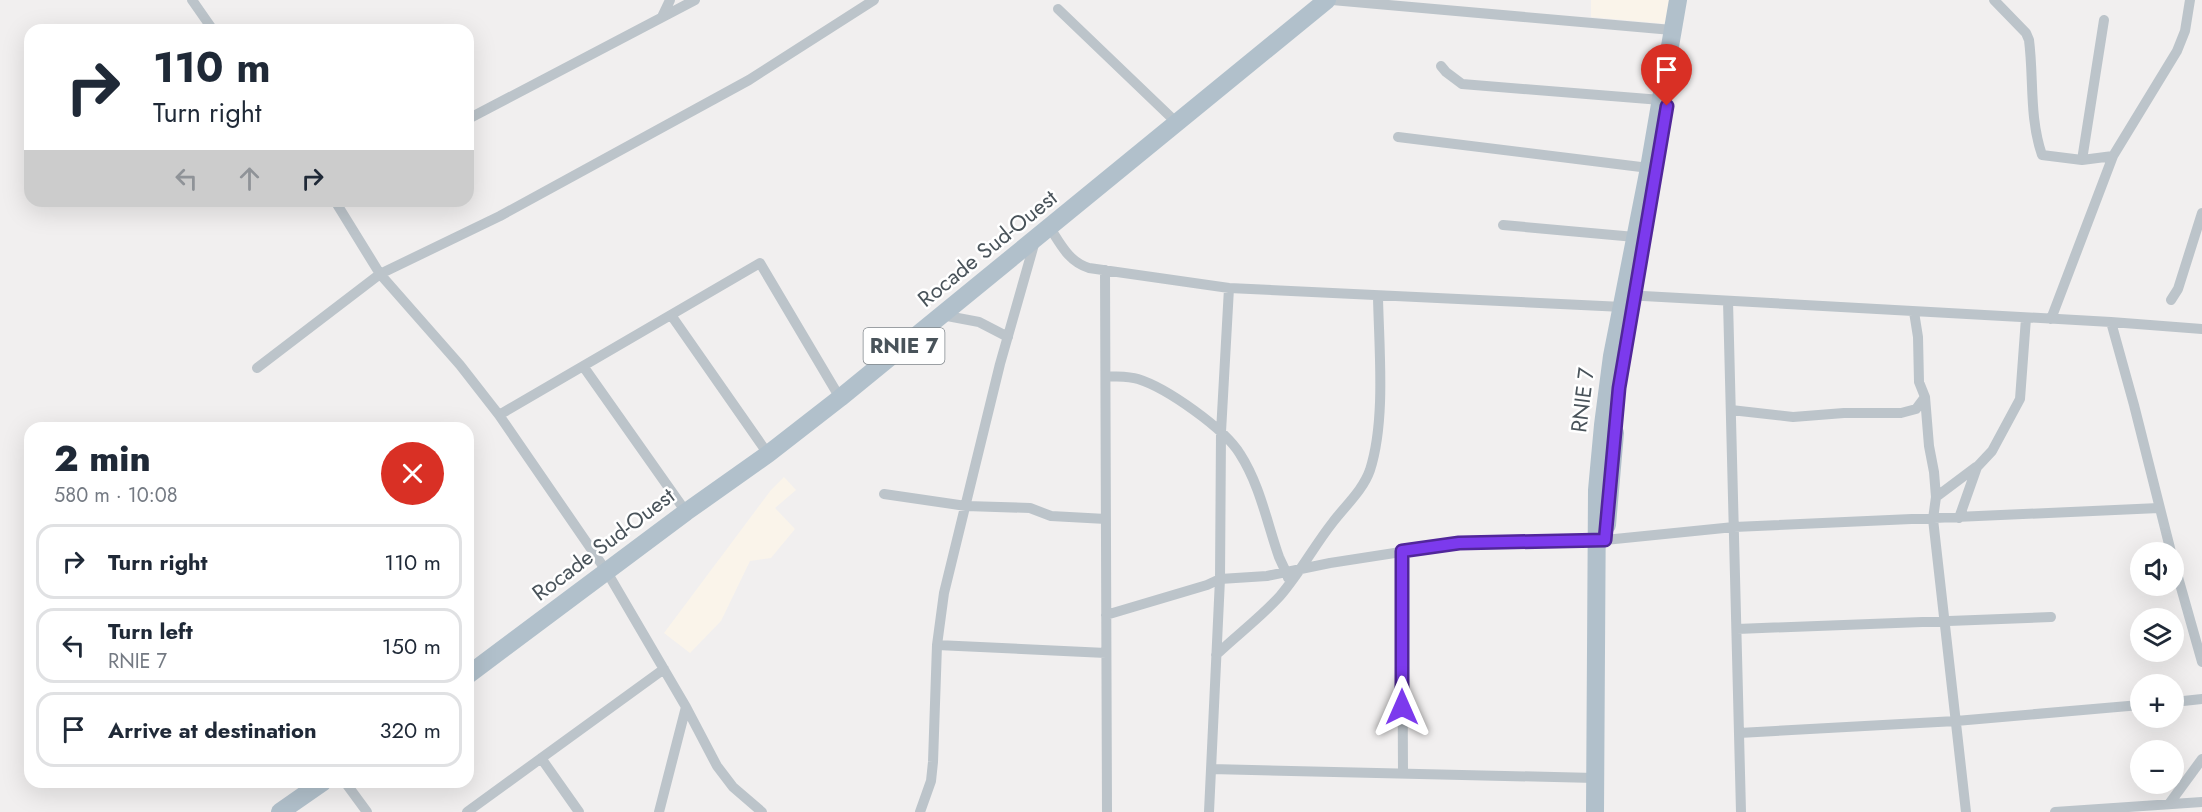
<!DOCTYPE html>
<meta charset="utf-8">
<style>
:root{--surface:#fff;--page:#f2f2f3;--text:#1f2937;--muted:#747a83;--line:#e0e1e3}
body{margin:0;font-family:Jost,sans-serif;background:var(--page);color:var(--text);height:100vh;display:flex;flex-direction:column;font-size:22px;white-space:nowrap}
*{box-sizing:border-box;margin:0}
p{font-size:20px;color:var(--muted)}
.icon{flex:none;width:33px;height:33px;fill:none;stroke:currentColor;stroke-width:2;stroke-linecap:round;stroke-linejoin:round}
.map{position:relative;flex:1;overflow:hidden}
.details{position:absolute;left:24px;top:422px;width:450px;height:366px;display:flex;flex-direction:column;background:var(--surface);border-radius:18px;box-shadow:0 6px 24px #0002}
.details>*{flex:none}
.top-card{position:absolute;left:24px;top:24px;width:450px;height:183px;border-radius:18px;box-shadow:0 6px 24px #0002;background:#fff;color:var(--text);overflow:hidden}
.buttons{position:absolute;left:2130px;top:542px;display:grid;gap:12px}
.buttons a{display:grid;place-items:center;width:54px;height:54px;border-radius:50%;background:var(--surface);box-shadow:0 6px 24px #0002;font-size:30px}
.pin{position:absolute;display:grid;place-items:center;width:51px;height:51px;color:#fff;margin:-62px -26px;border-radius:50% 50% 50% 0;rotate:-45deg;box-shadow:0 0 6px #0007}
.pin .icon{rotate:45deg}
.me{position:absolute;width:66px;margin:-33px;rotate:0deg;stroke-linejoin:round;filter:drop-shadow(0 0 4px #0008)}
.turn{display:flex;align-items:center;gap:21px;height:126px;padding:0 30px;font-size:27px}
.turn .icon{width:78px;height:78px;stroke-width:2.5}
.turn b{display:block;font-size:42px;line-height:51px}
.lanes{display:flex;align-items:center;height:57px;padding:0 30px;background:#0003;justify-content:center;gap:30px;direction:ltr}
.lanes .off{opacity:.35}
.round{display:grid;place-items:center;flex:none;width:63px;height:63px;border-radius:32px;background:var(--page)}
.summary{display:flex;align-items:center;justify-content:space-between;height:102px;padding:0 30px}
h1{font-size:36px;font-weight:800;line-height:45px}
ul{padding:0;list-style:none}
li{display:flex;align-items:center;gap:18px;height:75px;margin:0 12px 9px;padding:0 18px;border:3px solid var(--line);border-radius:18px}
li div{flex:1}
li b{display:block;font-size:22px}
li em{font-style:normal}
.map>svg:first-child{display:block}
</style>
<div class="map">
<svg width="2202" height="812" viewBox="0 0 2202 812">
<rect width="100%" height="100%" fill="#f1efef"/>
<path fill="#faf4ea" d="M 1591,0 L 1671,0 L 1667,24 L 1591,17 Z
M 784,477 L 796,490 L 775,508 L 795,529 L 771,558 L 750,561 L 721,621 L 690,653 L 664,633 L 771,490 Z"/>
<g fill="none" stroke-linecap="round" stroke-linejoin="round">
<path stroke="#bcc4ca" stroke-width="10" d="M 192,0 L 213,30
M 1332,0 L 1672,30
M 1994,0 L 2026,33 L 2029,40 C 2034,79 2029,117 2042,155 L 2082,160 L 2113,156
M 1058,9 L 1178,124
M 662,17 L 670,0
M 1441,66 L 1446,72 L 1462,84 L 1661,100
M 468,119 L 695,0
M 1398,137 L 1649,168
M 2082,160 L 2104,20
M 335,201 L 380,274 L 460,365 L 499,415 L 607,572 L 686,707 L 717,766 L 733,787 L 762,812
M 1503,225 L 1635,237
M 1050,228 C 1061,245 1069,262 1089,268 L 1229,288 L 1623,307
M 1105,270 L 1107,812
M 1625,295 L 2111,322 L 2202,329
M 2171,300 L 2178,289 L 2202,213
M 1728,301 L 1741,812
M 1914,312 L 1918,337 L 1919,382 L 1925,397 L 1929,446 L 1934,472 L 1936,497 L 1933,519 L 1966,812
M 671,315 L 768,454
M 942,315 L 979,322 L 1008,337
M 2051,319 L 2113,156 L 2177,51 L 2185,31 L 2190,0
M 2111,322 L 2134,405 L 2171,552
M 583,366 L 686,512
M 257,368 L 380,274 L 500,216 L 749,80 L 874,0
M 1106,376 C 1116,377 1128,376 1138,379 C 1167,388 1225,429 1240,454 C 1260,485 1267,523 1279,557 C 1282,564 1286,571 1288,578
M 1731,410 L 1793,417 L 1844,413 L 1901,413 L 1916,409 L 1925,397
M 499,415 L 760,263 L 840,398
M 884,494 L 966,506 L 1030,508 L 1051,516 L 1106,519
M 1936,497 L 1976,467
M 1959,518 L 1977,467 L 1992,451 L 2020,399 L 2026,318
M 1402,551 L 1403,773
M 2174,563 L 2202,662
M 1106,615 L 1207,585 L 1220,579 L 1267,576 L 1330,563 L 1459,543 L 1605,540 L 1734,527 L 2159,508
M 1737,629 L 2051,617
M 937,645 L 1106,653
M 1216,655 C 1237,635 1261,617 1280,596 C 1300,573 1314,546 1333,522 C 1346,505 1363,490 1370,470 C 1386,420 1379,349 1378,297
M 2174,702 L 2202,699
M 1739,733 L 1956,721 L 2140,705
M 541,758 L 579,812
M 1211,769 L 1595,778
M 345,782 L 367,812
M 2169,804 L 2202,759
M 467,812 L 664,669
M 659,812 L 686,707
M 920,812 L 931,781 L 933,762 L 937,645 L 944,593 L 1000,364 L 1035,241
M 1209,812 L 1220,579 L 1221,432 L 1229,288
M 2055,812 L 2202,802"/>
<path stroke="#b1c0cb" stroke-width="18" d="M 1607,525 L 1615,433
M 468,675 L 686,512 L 768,454 L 840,398 L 1327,0
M 280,812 L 323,782
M 1595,812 L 1597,490 L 1603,425 L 1612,356 L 1649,168 L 1678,0"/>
</g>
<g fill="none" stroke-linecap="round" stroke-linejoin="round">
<g stroke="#51269a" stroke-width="15">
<path id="route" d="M 1402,707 L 1402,551 L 1459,543 L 1605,540 L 1619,388 L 1667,106"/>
</g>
<use href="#route" stroke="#7c3aed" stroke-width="10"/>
</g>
<g text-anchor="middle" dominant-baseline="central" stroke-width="5" stroke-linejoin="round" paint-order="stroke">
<rect fill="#fff" stroke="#80878c" stroke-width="1.5" x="863.5" y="328" width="81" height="36" rx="4.5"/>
<g font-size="21" font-weight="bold" fill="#49535a">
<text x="904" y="346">RNIE 7</text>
</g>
<g font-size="22" fill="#49535a" stroke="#fff">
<text transform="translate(987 248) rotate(-39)">Rocade Sud-Ouest</text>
<text transform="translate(1582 400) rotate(-83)">RNIE 7</text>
<text transform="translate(603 544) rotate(-37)">Rocade Sud-Ouest</text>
</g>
</g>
</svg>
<div class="buttons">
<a><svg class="icon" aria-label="sound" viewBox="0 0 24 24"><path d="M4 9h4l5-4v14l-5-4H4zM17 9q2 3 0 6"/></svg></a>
<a><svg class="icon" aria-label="layers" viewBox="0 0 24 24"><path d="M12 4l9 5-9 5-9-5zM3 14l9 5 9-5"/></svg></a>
<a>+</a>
<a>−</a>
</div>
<div class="pin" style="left:1667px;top:106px;background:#d93025"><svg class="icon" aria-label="arrive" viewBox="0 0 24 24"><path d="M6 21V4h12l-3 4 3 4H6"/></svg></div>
<svg class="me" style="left:1402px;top:707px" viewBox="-20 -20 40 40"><path d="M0-17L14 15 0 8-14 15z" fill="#7c3aed" stroke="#fff" stroke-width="4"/></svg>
<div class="top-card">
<div class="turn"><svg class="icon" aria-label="right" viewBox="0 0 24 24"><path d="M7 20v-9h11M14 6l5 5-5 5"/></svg><div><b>110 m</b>Turn right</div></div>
<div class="lanes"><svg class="icon off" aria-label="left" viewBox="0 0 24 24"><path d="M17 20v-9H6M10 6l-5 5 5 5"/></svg><svg class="icon off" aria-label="ahead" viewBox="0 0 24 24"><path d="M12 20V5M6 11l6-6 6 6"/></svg><svg class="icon" aria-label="right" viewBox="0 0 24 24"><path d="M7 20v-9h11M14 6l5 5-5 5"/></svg></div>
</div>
<section class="details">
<div class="summary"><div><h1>2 min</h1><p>580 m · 10:08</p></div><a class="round" style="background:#d93025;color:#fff"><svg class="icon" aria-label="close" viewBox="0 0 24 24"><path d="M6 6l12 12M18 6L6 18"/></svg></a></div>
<ul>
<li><svg class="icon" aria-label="right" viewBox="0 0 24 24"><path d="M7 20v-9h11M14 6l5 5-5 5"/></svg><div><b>Turn right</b></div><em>110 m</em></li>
<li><svg class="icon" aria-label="left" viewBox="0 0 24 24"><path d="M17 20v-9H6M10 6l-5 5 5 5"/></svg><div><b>Turn left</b><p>RNIE 7</p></div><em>150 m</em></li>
<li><svg class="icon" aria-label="arrive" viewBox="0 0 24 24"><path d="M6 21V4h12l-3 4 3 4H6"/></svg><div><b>Arrive at destination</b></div><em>320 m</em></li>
</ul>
</section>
</div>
